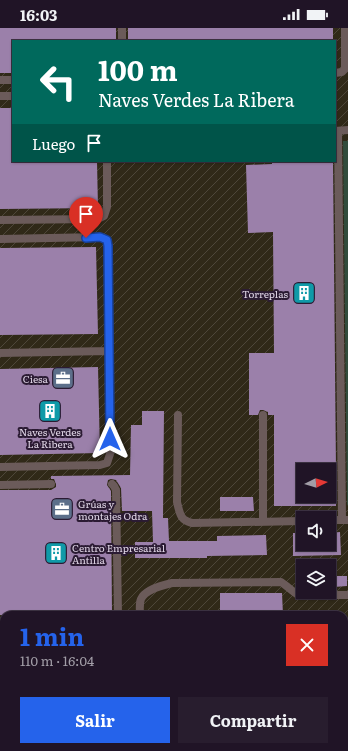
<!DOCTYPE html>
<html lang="es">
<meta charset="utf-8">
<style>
:root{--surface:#201426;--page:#281d2e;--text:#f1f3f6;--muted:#a29ea7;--line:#3d3343;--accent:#2563eb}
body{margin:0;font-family:Literata,serif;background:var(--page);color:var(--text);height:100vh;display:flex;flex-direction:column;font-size:15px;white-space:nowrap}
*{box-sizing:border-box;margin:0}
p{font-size:13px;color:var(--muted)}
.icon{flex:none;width:22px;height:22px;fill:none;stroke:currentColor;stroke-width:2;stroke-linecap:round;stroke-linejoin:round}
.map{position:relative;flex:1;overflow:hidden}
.side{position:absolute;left:0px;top:583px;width:348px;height:140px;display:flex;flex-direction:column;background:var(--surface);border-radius:12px 12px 0 0;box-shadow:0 1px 3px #0004,0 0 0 1px var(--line)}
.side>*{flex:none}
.top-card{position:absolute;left:12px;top:12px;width:324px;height:122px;border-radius:0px;box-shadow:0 1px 3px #0004,0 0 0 1px var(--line);background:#00695c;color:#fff;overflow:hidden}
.needle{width:26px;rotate:85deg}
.fabs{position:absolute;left:296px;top:435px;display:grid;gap:8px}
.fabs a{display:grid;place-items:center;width:40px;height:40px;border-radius:0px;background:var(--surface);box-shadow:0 1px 3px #0004,0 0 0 1px var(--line);font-size:20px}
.pin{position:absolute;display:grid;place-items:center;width:34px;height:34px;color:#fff;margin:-41px -17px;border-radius:50% 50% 50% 0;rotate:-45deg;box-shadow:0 0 4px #0007}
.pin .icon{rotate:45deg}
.me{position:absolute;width:44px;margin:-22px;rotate:0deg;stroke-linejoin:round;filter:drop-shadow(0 0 3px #0008)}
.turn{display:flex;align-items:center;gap:14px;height:84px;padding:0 20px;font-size:18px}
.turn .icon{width:52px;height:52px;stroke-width:2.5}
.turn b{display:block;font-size:28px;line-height:34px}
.then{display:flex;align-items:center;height:38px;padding:0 20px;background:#0003;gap:8px;font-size:15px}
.round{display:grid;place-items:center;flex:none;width:42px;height:42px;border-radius:0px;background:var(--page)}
.summary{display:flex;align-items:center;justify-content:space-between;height:68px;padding:0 20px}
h1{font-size:24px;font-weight:700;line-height:30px;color:var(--accent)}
.action{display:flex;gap:8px;margin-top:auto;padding:8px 20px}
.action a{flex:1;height:46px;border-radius:0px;background:var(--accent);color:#fff;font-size:16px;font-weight:700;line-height:46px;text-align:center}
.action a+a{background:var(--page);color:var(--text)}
.status{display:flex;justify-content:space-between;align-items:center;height:28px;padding:0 20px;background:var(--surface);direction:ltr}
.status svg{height:11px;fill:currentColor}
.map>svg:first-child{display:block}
</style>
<div class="status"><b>16:03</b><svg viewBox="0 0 49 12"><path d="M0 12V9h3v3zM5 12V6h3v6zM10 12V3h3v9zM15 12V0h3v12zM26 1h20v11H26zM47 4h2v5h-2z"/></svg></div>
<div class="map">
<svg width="348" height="723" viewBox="0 0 348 723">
<defs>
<pattern id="industrial-furrows" width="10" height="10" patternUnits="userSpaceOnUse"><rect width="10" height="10" fill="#302918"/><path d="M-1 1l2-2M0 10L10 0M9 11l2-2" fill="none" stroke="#4e473a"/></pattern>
</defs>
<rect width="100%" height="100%" fill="#2b1b33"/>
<path fill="url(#industrial-furrows)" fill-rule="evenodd" d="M 0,0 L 348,0 L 348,723 L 0,723 ZM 13,13 L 335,13 L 335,133 L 13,133 ZM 303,442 L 329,442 L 329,468 L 303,468 ZM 303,490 L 329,490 L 329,516 L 303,516 ZM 303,538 L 329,538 L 329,564 L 303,564 ZM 4,587 L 344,587 L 344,719 L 4,719 Z"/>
<path fill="#324c3c" d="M 343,113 L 348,113 L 348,478 L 347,476 Z"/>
<path fill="#9b80aa" d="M 0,0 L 116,0 L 116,13 L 13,13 L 13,45 L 0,45 Z
M 128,0 L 333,0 L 333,13 L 128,13 Z
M 0,80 L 13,80 L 13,133 L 97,133 L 98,180 L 0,181 Z
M 272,133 L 333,133 L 336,442 L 303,442 L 303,468 L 336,468 L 336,478 L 274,478 L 274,387 L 268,387 L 268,384 L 263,382 L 260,382 L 258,387 L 249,387 L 249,325 L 274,325 L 273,204 L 248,205 L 246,137 L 272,136 Z
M 96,219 L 98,306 L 0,307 L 0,220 Z
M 98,339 L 100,425 L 0,427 L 0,341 Z
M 142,383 L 164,383 L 163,490 L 168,490 L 169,513 L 217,513 L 217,508 L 266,507 L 267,527 L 207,528 L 207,530 L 135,530 L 135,514 L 153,514 L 152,483 L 122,483 L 121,460 L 116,452 L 111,451 L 108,452 L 107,457 L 111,463 L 112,587 L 0,587 L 0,462 L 51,462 L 56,459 L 56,456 L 54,451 L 51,451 L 51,448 L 130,447 L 131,397 L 142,397 Z
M 220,469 L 253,469 L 254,483 L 220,483 Z
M 340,504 L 341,527 L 293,528 L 293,505 L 303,505 L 303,516 L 329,516 L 329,505 Z
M 334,548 L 347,548 L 347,558 L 334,559 Z
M 220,565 L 282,565 L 283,587 L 220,587 Z"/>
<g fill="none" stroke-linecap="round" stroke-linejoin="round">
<path stroke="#6b5b5a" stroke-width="8" d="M 122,0 L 122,13
M 335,45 L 342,44 L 345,41 L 345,0
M 0,52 L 13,52
M 0,68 L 13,68
M 335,103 L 348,102
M 338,103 L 342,492
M 0,192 L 98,191 L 104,188 L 107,179 L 107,133
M 0,211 L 100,209 L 107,212 L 108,218 L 110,426 L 107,435 L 100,437 L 0,439
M 0,325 L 109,323
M 178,387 L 177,474 C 180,486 180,492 192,495 L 303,493
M 263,387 L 263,493
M 112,456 L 114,458 L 116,462 L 118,587
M 0,457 L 51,456
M 329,492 L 348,492
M 140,587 C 140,582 139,576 141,571 C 145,562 163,557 172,555 L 281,554 C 287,558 292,563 298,567 L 348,567
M 0,632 L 4,633
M 0,690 L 4,692
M 57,719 L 65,723
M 119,719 L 119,723"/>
</g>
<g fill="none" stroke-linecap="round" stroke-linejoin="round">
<g stroke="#184099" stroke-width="10">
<path id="route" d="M 86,210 L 100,209 L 107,212 L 108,218 L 110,411"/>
</g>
<use href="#route" stroke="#2563eb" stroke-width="7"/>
</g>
<defs>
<g id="building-square" transform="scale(1.15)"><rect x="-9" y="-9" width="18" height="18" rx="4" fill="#0f9aa8" stroke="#2b1b33"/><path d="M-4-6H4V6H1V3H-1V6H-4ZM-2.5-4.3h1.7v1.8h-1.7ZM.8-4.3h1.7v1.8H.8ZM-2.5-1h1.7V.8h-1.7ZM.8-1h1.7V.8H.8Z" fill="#fff"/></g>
<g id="office-square" transform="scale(1.15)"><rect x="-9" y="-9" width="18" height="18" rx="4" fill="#5c6f8a" stroke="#2b1b33"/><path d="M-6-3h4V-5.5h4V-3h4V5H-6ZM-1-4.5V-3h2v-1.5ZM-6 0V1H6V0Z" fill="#fff"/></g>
</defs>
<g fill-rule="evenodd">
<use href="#building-square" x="304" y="265"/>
<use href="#office-square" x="63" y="350"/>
<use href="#building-square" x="50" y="383"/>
<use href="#office-square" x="62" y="481"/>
<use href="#building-square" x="56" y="525"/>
</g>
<g text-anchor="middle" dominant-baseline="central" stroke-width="4" stroke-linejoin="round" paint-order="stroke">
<g font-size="10" fill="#e1d7e7" stroke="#2b1b33" text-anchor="end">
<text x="288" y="265">Torreplas</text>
<text x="48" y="350">Ciesa</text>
<text x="50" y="403" text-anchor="middle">Naves Verdes<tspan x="50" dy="12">La Ribera</tspan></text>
<text x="78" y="475" text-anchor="start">Grúas y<tspan x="78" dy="12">montajes Odra</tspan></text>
<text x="72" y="519" text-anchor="start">Centro Empresarial<tspan x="72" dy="12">Antilla</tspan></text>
</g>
</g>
</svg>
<div class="fabs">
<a><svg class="needle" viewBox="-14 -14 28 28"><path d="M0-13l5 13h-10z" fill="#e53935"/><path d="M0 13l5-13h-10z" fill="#a29ea7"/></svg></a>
<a><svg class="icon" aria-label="sound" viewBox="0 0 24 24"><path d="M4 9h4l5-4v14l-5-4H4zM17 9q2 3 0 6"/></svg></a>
<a><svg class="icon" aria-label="layers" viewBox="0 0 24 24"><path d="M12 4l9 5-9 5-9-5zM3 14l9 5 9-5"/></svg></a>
</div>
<div class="pin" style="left:86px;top:210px;background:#d93025"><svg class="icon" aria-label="arrive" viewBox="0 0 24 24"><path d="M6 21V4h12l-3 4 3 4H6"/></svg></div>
<svg class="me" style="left:110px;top:411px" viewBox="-20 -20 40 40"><path d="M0-17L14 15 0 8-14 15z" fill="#2563eb" stroke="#fff" stroke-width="4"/></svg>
<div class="top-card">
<div class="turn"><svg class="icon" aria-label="left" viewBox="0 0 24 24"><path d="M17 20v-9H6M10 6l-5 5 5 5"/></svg><div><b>100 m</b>Naves Verdes La Ribera</div></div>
<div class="then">Luego<svg class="icon" aria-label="arrive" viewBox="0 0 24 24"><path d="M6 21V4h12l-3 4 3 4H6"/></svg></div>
</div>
<section class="side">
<div class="summary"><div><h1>1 min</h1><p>110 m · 16:04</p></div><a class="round" style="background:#d93025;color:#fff"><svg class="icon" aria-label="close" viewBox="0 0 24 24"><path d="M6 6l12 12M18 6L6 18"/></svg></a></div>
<div class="action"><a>Salir</a><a>Compartir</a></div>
</section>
</div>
